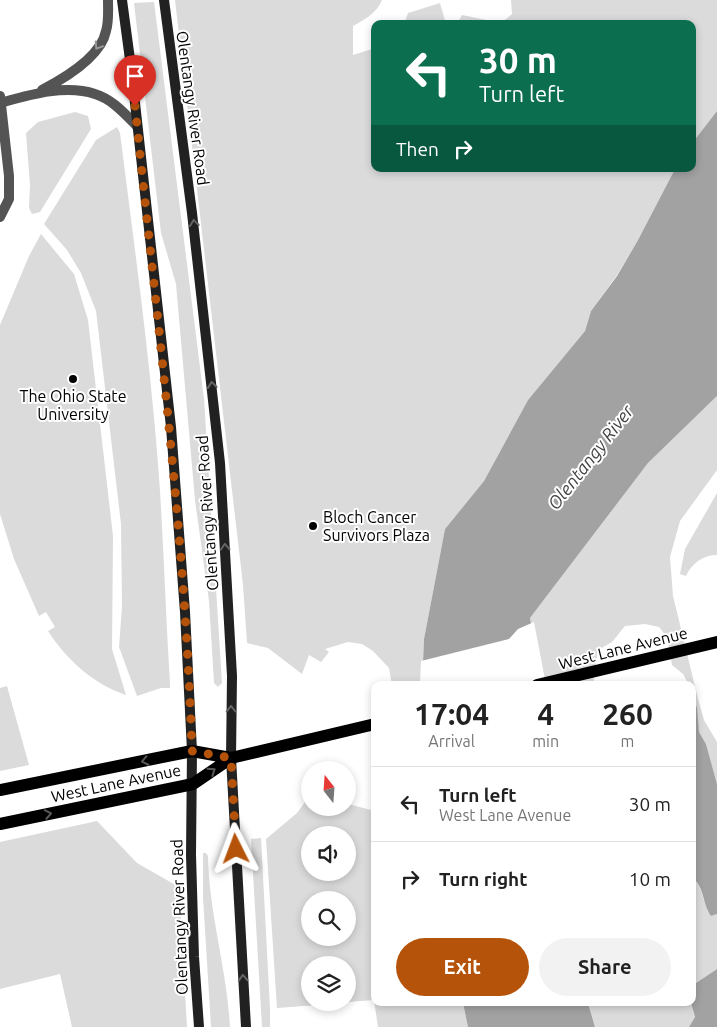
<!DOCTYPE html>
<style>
:root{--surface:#fff;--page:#f2f2f2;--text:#222;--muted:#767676;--line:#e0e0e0;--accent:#b45309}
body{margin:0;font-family:Ubuntu,sans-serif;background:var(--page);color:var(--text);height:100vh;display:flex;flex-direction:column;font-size:19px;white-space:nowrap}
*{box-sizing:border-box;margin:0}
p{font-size:16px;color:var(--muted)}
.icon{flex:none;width:28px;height:28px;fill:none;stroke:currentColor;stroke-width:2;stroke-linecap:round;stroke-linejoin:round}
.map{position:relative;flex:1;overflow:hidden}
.panel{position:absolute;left:371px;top:681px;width:325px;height:325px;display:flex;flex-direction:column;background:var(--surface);border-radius:10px;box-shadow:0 2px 8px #0003}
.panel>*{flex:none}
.guide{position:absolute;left:371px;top:20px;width:325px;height:152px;border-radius:10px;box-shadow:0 2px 8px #0003;background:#0b6e4f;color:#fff;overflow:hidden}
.needle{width:32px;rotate:343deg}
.buttons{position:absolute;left:301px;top:761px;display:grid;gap:10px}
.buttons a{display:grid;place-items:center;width:55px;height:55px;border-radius:50%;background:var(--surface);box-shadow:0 2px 8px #0003;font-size:25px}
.pin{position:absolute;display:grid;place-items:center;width:42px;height:42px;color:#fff;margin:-51px -21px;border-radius:50% 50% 50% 0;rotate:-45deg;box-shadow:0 0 5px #0007}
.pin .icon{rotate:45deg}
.me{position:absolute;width:55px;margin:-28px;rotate:357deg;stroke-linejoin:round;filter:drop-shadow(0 0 4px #0008)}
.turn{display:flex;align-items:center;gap:18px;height:105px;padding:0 25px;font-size:22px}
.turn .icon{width:65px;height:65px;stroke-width:2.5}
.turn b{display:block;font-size:35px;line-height:42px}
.then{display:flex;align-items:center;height:48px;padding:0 25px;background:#0003;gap:10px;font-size:19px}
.eta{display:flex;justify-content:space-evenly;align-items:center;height:85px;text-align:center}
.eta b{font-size:30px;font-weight:700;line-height:35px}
.cta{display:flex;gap:10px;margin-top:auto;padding:10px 25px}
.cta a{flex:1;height:58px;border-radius:30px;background:var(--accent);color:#fff;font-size:20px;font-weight:700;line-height:58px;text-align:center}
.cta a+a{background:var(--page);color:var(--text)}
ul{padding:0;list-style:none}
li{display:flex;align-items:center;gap:15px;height:75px;padding:0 25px;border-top:1px solid var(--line)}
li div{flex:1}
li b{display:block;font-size:19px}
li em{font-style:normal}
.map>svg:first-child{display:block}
</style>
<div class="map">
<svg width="717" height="1027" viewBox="0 0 717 1027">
<rect width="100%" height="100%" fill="#fff"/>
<path fill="#dbdbdb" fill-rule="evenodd" d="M 175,0 L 382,0 C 377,13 364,20 353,26 L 353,55 L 375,48 L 375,169 L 675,169 L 638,240 L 617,275 L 591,311 L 585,331 L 528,400 L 484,481 L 445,529 L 424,639 L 422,685 L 392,685 L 389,668 L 373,651 L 362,644 L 348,642 L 325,649 L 329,652 L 321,662 L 309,655 L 302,674 L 268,648 L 247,643 L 243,585 Z
M 511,0 L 717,0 L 717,111 L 693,142 L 692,24 L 457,24 L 462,15 L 501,23 L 512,14 Z
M 154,2 L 204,399 L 222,683 L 218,687 L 214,683 L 209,601 L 195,500 L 176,284 L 161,233 L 134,3 Z
M 440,3 L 446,24 L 404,24 L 408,13 Z
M 75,112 L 88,116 L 91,129 L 40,212 L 32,214 L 29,208 L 30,185 L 26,133 L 38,122 Z
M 117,127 L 120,133 C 135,252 152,371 160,491 C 164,555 166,620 170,684 L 170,688 L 161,688 L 137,696 L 119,647 L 122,607 L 121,524 L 96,311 L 81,273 L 67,250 L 44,224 L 96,140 Z
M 41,234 L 74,274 L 88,320 L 113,536 L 112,649 L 126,695 C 93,684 67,660 48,631 L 55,627 L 46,612 L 39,616 L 14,559 L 0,514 L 0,325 L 29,256 Z
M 717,396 L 717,470 L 680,521 L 670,557 L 673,596 L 698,699 L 704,720 L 717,742 L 717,784 L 706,744 L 699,732 L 692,685 L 543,685 L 530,618 L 648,463 Z
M 717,493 L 717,555 C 703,555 692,563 686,576 L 680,574 L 685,549 Z
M 7,686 L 29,765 L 0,771 L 0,688 Z
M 310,795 L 310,808 L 348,808 L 348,804 L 375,811 L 375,1002 L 463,1003 L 468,1027 L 378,1027 L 374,1000 L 348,1002 L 348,965 L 310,965 L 310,1002 L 345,1003 L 277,1008 L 266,839 L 297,813 ZM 310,835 L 348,835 L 348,872 L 310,872 ZM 310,900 L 348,900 L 348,938 L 310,938 Z
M 97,821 L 137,863 L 179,887 L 187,1027 L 72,1027 L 60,974 L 0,989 L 0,842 Z
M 261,838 L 270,1009 L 270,1027 L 262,1027 L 251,839 Z
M 203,853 L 206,853 L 208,856 C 209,914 227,969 230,1027 L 211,1027 L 203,897 Z
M 693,878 C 704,889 702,903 711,916 L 717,914 L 717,969 L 693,985 Z
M 588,1003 L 691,1003 L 695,1017 L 689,1027 L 595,1027 Z"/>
<path fill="#a2a2a2" d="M 717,111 L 717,396 L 648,463 L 530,618 L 543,685 L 422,685 L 424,639 L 445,529 L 484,481 L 528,400 L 585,331 L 591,311 L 617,276 L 638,240 L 675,169 L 692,169 L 693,142 Z
M 692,695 L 697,708 L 699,732 L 706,744 L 717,784 L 717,914 L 711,916 C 702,903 705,889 693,878 Z
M 717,969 L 717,1027 L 689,1027 L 695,1017 L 691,1003 L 693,985 Z
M 463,1003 L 588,1003 L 595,1027 L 468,1027 Z"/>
<path fill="#fff" d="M 534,622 L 546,685 L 420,685 L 421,661 L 509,639 L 518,629 Z
M 645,624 L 659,627 L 667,637 L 672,665 L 683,674 L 689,685 L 593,685 L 598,650 L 612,642 L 625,626 Z"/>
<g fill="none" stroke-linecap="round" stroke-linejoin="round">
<path stroke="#545454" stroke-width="10" d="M 0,96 L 9,176 L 9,199 L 0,217"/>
<path stroke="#545454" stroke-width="10" d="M 42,90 C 63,79 101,57 106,31 C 109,22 108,10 108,0
M 0,103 C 29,95 65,84 95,94 C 112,99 125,114 137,126"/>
<path stroke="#212121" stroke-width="10" d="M 122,0 L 131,67 L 171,427 L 185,612 L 192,751 L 191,855 L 194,957 L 199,1027
M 164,0 L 192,213 L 220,463 L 232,676 L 231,758 L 246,1027"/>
<path stroke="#000" stroke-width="12" d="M 537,685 L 717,642
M 0,790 L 192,751 L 231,758
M 0,824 L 193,784 L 231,758 L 375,724"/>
</g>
<defs><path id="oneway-chevron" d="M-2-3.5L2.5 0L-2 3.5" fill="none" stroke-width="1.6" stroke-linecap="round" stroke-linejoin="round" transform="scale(1.25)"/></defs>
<use stroke="#989898" href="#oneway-chevron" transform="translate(98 46) rotate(123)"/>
<g stroke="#646464">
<use href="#oneway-chevron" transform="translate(194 223) rotate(-97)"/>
<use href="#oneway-chevron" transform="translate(212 385) rotate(-96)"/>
<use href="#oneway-chevron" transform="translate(225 547) rotate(-93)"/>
<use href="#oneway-chevron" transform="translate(231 709) rotate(-90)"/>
<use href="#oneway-chevron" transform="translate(243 978) rotate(-93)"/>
</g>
<g stroke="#595959">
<use href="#oneway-chevron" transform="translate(145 761) rotate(168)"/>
<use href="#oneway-chevron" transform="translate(212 771) rotate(-34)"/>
<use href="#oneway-chevron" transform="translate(48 814) rotate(-11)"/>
</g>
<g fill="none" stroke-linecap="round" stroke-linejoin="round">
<path stroke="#b45309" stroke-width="9" stroke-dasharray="0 16.2" d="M 135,106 C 157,321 185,535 192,751 L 231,758 L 236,849"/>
</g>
<g fill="#000" stroke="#fff" stroke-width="2">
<circle cx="73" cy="379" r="5"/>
<circle cx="313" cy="526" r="5"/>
</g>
<g text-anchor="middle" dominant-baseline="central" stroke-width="4" stroke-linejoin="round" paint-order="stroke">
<g font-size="16" fill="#000" stroke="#fff">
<text transform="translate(193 108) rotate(82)">Olentangy River Road</text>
<text transform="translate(207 513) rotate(-94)">Olentangy River Road</text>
<text transform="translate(623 648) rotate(-14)">West Lane Avenue</text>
<text transform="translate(116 783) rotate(-12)">West Lane Avenue</text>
<text transform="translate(179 917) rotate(-92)">Olentangy River Road</text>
</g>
<g font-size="16" fill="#000" stroke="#fff">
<text x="73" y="396">The Ohio State<tspan x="73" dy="18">University</tspan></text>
<text x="323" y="517" text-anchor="start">Bloch Cancer<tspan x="323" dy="18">Survivors Plaza</tspan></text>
</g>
<g font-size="18" font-style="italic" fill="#434343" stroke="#fff">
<text transform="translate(590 457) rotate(-52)">Olentangy River</text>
</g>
</g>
</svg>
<div class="buttons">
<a><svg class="needle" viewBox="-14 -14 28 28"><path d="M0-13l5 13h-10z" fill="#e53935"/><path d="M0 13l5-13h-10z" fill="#767676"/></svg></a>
<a><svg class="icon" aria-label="sound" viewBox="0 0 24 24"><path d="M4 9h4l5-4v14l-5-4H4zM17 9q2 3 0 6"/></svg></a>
<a><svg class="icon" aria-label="search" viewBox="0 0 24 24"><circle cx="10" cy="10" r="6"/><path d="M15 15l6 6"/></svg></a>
<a><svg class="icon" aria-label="layers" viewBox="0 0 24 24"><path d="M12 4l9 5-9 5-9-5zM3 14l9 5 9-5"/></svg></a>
</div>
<div class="pin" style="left:135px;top:106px;background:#d93025"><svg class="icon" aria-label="arrive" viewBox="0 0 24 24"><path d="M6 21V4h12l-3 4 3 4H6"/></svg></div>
<svg class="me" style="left:236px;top:849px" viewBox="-20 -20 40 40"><path d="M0-17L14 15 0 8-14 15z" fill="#b45309" stroke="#fff" stroke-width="4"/></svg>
<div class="guide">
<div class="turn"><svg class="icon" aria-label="left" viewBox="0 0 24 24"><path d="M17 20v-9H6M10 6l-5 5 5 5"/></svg><div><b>30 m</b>Turn left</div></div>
<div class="then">Then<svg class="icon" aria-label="right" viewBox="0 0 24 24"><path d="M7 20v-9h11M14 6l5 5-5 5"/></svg></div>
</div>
<section class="panel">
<div class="eta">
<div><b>17:04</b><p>Arrival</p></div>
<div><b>4</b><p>min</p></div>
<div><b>260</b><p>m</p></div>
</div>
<ul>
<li><svg class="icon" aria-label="left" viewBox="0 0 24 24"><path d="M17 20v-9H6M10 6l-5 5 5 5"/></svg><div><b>Turn left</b><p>West Lane Avenue</p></div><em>30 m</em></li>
<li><svg class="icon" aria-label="right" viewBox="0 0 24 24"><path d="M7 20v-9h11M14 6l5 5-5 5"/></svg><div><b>Turn right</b></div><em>10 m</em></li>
</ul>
<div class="cta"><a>Exit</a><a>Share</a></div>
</section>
</div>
